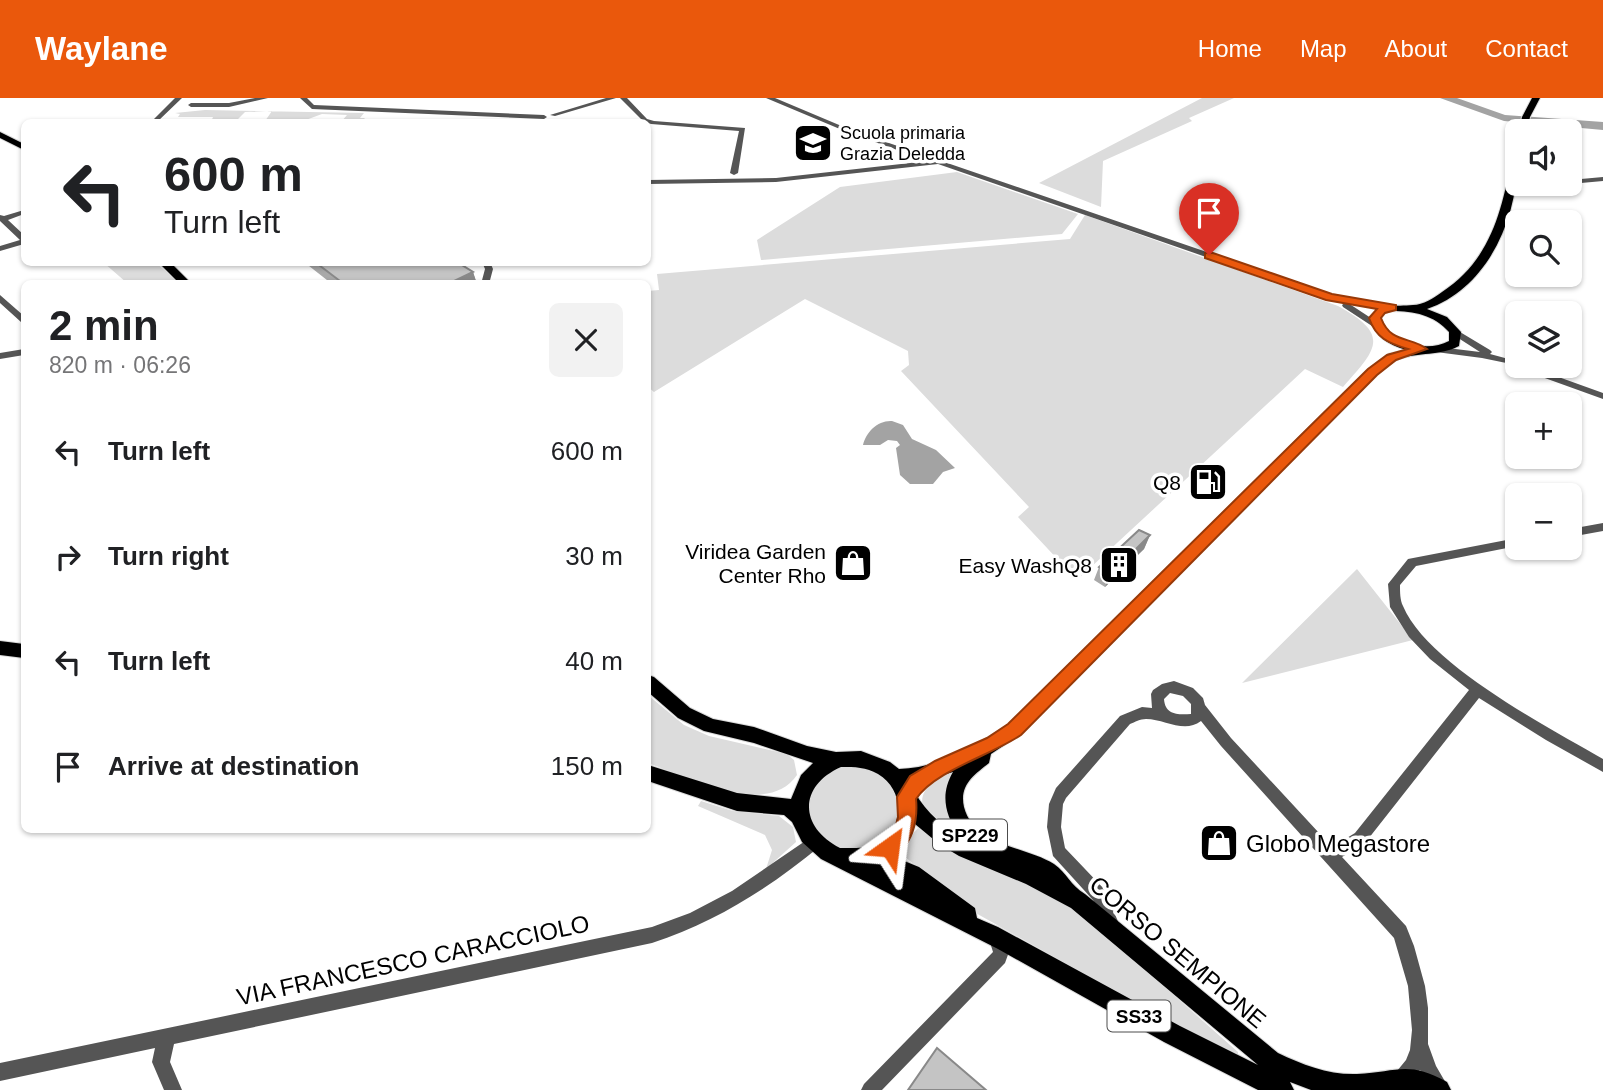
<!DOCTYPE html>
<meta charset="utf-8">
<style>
:root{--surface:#fff;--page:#f2f2f2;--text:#202124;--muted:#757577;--accent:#ea580c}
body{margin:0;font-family:Arial,sans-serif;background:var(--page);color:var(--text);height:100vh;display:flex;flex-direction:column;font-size:26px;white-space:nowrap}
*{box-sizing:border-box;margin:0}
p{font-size:23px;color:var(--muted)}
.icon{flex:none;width:38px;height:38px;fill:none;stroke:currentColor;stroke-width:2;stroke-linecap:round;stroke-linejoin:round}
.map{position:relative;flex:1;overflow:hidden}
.panel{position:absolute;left:21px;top:182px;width:630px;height:553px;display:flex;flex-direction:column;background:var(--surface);border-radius:10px;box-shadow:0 2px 5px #0004}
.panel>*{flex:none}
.guide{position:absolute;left:21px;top:21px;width:630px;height:147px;border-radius:10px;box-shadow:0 2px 5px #0004;background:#fff;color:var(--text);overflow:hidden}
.controls{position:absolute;left:1505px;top:21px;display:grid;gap:14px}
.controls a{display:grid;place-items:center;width:77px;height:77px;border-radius:10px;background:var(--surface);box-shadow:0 2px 5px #0004;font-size:35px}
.pin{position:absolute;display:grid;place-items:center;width:60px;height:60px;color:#fff;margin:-72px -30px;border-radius:50% 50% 50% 0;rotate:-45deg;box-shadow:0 0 7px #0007}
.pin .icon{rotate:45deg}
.me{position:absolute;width:77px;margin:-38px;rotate:31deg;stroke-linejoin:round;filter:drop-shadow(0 0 5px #0008)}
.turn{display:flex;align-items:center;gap:24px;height:147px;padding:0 28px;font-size:32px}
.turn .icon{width:91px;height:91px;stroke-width:2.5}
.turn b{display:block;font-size:49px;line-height:60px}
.round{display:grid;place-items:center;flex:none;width:74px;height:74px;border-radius:10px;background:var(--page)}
.head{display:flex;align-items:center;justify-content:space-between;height:119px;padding:0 28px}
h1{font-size:42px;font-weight:700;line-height:52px}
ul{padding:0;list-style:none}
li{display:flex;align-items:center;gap:21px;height:105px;padding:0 28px}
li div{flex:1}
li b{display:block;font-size:26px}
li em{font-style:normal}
header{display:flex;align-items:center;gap:42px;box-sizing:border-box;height:98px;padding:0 35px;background:var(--accent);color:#fff}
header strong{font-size:33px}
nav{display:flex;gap:38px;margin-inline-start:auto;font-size:24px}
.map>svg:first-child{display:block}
</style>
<header>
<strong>Waylane</strong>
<nav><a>Home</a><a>Map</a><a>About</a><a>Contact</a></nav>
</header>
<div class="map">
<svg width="1603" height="992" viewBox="0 0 1603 992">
<rect width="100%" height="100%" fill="#fff"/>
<path fill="#dcdcdc" d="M 1202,0 L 1234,0 L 1189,20 L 1192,23 L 1103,63 L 1101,109 L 1039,85 Z
M 205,12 L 364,15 L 360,20 L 365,20 L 361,24 L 341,24 L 347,17 L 322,16 L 303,23 L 265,23 L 272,13 L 245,14 L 235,24 L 211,24 L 213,19 L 178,19 L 180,16 L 175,15 Z
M 957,74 L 1078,116 L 1062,136 L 761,162 L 757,142 L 840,89 Z
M 1085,117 L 1338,208 C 1391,237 1377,251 1343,289 L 1305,271 L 1077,482 L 1018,419 L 1029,409 L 901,273 L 909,267 L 908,253 L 805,201 L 654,294 L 648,289 L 648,193 L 659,192 L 657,176 L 1070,141 Z
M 104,165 L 156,165 L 180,185 L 127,185 Z
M 1357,471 L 1413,542 L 1242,585 Z
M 648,597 L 684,627 L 709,638 L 787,656 L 794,662 L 797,677 C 767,721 687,679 648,665 Z
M 838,669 C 847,669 857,668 865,669 C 890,673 907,704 897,728 C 878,770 809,754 808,708 C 808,699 809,690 816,683 C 821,677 831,673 838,669 Z
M 954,670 C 941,695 944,714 959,737 C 950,732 936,727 930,720 C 909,697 935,680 954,670 Z
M 701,703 L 733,713 L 779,718 L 793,729 L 796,744 L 766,771 L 772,752 L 765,737 L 698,708 Z
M 918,730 L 952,753 L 1039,789 L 1073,808 L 1238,954 L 1238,962 L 965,809 L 898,753 Z"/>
<path fill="#a3a3a3" d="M 892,323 L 903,327 L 912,341 L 936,352 L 955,370 L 943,374 L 933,386 L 910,386 L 900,377 L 896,350 L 900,347 L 897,343 L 888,342 L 880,347 L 863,347 C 866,334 878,322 892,323 Z"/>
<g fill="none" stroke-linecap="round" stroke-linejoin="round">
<path fill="#a3a3a3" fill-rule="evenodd" d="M 1440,0 L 1457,0 L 1505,17 L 1603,24 L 1603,32 L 1504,23 Z"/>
<g stroke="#dbdbdb" stroke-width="2">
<path id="major" d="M 1532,0 L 1540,0 L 1530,19 L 1527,33 L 1519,33 L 1522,19 Z
M 0,34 L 24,46 L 24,52 L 0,40 Z
M 1517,56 C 1520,116 1489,190 1427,211 L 1447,219 L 1461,234 L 1459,248 C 1440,258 1419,254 1399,261 C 1391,264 1384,271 1376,277 L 1021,636 L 991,656 L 989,665 C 974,677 959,687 964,709 C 974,748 1025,748 1054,766 C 1067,775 1070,787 1085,796 L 1278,955 C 1303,967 1329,977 1357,976 C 1397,974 1408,962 1447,984 L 1451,992 L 1311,992 L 1290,984 L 1294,992 L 1258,992 L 1164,944 L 998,851 L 821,761 L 802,744 L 792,724 L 784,717 L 737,713 L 648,683 L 648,667 L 737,695 L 791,701 L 801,677 L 813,665 L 754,645 L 704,633 L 678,620 L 648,594 L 648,577 L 654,579 L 690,610 L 713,621 L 754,629 L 807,648 L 836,654 L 861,653 L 890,664 L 899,671 C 940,670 976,647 1009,626 L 1368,271 L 1388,256 L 1406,252 C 1388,246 1375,239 1369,220 C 1382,204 1395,209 1413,207 C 1423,207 1434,200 1442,194 C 1491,162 1502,112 1512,59 ZM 1392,213 C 1414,213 1434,217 1449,234 L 1449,243 C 1427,255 1389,246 1381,220 L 1385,215 ZM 841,669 C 855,669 866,669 878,676 C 907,693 904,736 873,747 C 862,751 851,750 840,750 C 799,729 798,688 841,669 ZM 953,674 C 940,696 945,716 958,736 C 937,725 921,708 911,687 ZM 915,726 L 939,746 L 959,758 L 1026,786 L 1071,810 L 1258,967 L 1180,928 L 998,829 L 977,820 L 975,810 L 919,769 L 892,758 L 903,749 Z
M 158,164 L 170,164 L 192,186 L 180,186 Z
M 0,543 L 24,546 L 24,560 L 0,557 Z"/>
</g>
<path fill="#555" fill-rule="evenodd" d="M 175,0 L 182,0 L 157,24 L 151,24 Z
M 255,0 L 268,0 L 229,9 L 191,9 L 188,7 L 191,5 L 229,5 Z
M 300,0 L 307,0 L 314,7 L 544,17 L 547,19 L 544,21 L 312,11 Z
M 606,0 L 616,0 L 555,18 L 550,17 Z
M 620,0 L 627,0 L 647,21 L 654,23 L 745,30 L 738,75 L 734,77 L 730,75 L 739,33 L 651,26 L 643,23 Z
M 766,0 L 775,0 L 851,32 L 1332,197 L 1392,207 L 1396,210 L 1392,213 L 1348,205 L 1380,226 L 1375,229 L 1372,228 L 1343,209 L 1342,207 L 1346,204 L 1327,201 L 938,66 L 776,84 L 648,86 L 648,82 L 776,80 L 928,63 L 847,34 Z
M 1603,79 L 1603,83 L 1570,86 L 1568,86 L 1570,86 L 1570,82 Z
M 24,112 L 24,116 L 8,122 L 24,137 L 24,146 L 0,153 L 0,148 L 20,142 L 0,123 L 0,117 L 4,118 Z
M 482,164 L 490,164 L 493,171 L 489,186 L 481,186 L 485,171 Z
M 0,197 L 24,218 L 24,225 L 21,224 L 0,205 Z
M 1455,231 L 1490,252 L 1492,254 L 1490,256 L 1516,263 L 1517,268 L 1528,268 L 1603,295 L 1603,301 L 1517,270 L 1516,267 L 1482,260 L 1436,254 L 1436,250 L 1439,249 L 1480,254 L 1452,236 L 1450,234 Z
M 24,251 L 24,257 L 0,261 L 0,255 Z
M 1603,425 L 1603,433 L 1570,439 L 1570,431 Z
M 1517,440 L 1517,448 L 1416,468 L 1400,487 C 1400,494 1400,502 1403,508 C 1427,566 1549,630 1603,661 L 1603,674 L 1546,642 L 1479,600 L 1365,745 L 1342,759 L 1406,828 L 1414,848 L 1425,888 L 1428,910 L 1428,946 L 1436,968 L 1450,992 L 1431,992 L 1420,972 L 1409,985 L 1403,988 L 1397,985 L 1394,979 L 1397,973 L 1406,962 L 1410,952 L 1412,932 L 1408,888 L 1394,840 L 1221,648 L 1201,623 C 1184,636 1165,621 1146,621 C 1140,621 1135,624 1130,626 L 1066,700 L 1063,706 L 1061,729 L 1065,750 L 1105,792 L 1119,826 L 1117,832 L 1111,834 L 1105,832 L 1093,802 L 1053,758 L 1047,729 L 1049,706 L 1056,690 L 1120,618 L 1142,609 L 1152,610 L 1151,596 L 1153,592 L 1162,586 L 1174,583 L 1193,590 L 1203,600 L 1205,607 L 1231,640 L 1332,749 L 1355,735 L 1469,592 L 1430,561 L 1409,539 L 1390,509 L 1388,486 L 1408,461 ZM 1170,595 L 1183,598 L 1191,606 L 1191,616 C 1178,617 1165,617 1164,601 Z
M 814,737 L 819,739 L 822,744 L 819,749 C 768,791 715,824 652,845 L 174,946 L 170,964 L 182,992 L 164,992 L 152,964 L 155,950 L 0,983 L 0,965 L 652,829 L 690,815 L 732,793 Z
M 997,833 L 1003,835 L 1010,851 L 1005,865 L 882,992 L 861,992 L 864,986 L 993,854 L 989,841 L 991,835 Z"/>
<use href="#major" fill="#000" fill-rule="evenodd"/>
</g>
<path fill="#a9a9a9" d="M 304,164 L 457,164 L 473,174 L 477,186 L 332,186 Z
M 1150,437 L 1144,451 L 1105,489 L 1094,482 L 1099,469 Z"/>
<path fill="#898989" d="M 473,174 L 477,186 L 448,186 Z
M 1150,437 L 1144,451 L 1105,489 L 1111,476 Z"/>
<path fill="#c4c4c4" stroke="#898989" stroke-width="2" d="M 315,164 L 457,164 L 473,174 L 448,186 L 334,186 L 340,183 Z
M 1139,432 L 1150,437 L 1111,476 L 1099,469 Z
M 937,950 L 986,992 L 908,992 Z"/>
<path fill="#ea580c" stroke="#983908" stroke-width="2" d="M 1205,155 L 1213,155 L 1332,196 L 1396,207 L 1396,212 L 1385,215 L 1381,220 C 1391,246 1410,238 1427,251 L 1396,262 L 1377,277 L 1021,637 C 990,658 936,672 916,701 C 918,722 913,749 890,759 L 883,756 L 880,749 L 896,727 L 898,719 L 897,699 L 910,678 L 935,663 L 987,640 L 1008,626 L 1368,271 L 1387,257 L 1408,251 C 1388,245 1376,240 1369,220 L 1377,211 L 1326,202 L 1205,160 Z"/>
<defs>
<g id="school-square" transform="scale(2.0125)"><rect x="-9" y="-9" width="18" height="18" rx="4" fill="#000" stroke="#fff"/><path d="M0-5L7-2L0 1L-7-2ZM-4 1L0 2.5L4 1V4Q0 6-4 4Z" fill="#fff"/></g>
<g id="fuel-square" transform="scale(2.0125)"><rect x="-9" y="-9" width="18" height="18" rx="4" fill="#000" stroke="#fff"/><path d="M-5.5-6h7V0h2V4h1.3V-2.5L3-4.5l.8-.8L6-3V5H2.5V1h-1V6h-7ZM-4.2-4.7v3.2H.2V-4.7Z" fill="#fff"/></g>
<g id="shop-square" transform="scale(2.0125)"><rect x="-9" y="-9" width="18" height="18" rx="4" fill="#000" stroke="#fff"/><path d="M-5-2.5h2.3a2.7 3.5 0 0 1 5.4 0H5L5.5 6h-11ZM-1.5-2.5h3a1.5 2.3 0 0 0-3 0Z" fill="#fff"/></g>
<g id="building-square" transform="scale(2.0125)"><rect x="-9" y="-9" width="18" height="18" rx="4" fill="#000" stroke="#fff"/><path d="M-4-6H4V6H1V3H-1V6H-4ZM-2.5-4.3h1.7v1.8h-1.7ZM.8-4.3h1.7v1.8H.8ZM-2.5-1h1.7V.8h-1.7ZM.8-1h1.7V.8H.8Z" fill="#fff"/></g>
</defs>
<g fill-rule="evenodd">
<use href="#school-square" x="813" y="45"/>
<use href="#fuel-square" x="1208" y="384"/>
<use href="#shop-square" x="853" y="465"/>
<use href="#building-square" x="1119" y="467"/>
<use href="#shop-square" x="1219" y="745"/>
</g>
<g text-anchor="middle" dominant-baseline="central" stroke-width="7" stroke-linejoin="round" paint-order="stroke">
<g font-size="18" fill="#000" stroke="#fff" text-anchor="start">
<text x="840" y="35">Scuola primaria<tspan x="840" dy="21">Grazia Deledda</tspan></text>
</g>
<g fill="#fff" stroke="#4c4c4c" stroke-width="2">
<rect x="933" y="721.5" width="74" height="31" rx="5"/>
<rect x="1107.5" y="902.5" width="63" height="31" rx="5"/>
</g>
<g font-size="19" font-weight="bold" fill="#000">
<text x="970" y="737">SP229</text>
<text x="1139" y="918">SS33</text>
</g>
<g font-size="21" fill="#000" stroke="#fff" text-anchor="end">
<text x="1181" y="384">Q8</text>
<text x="826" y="453">Viridea Garden<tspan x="826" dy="24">Center Rho</tspan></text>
<text x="1092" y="467">Easy WashQ8</text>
</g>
<g font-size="24" fill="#000" stroke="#fff" text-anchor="start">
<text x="1246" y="745">Globo Megastore</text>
</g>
<g font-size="24" fill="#000" stroke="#fff">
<text transform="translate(1178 854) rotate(40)">CORSO SEMPIONE</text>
<text transform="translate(413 862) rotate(-12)">VIA FRANCESCO CARACCIOLO</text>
</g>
</g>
</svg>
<div class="controls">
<a><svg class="icon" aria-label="sound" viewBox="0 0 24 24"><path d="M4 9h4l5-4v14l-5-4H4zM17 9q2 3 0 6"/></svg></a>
<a><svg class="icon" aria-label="search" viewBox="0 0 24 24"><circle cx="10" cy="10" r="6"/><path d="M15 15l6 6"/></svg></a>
<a><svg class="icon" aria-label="layers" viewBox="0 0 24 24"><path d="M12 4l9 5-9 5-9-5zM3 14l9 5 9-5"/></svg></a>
<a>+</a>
<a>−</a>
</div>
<div class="pin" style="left:1209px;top:157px;background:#d93025"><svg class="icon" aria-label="arrive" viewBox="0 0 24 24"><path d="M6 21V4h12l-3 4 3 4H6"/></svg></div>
<svg class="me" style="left:890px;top:749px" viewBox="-20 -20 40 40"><path d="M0-17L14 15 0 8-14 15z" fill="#ea580c" stroke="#fff" stroke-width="4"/></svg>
<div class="guide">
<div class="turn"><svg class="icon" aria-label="left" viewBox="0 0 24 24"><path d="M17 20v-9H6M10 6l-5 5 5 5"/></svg><div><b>600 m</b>Turn left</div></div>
</div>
<section class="panel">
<div class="head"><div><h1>2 min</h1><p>820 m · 06:26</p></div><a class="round"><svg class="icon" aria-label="close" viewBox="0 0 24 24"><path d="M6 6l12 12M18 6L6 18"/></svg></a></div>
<ul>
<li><svg class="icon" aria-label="left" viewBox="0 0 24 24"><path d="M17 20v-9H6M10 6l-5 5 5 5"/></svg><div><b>Turn left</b></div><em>600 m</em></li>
<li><svg class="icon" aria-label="right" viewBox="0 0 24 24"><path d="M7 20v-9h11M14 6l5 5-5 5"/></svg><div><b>Turn right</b></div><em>30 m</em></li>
<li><svg class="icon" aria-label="left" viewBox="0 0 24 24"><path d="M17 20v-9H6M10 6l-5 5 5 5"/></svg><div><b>Turn left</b></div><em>40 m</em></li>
<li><svg class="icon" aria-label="arrive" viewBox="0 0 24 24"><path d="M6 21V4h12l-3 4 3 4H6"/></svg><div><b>Arrive at destination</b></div><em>150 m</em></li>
</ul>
</section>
</div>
